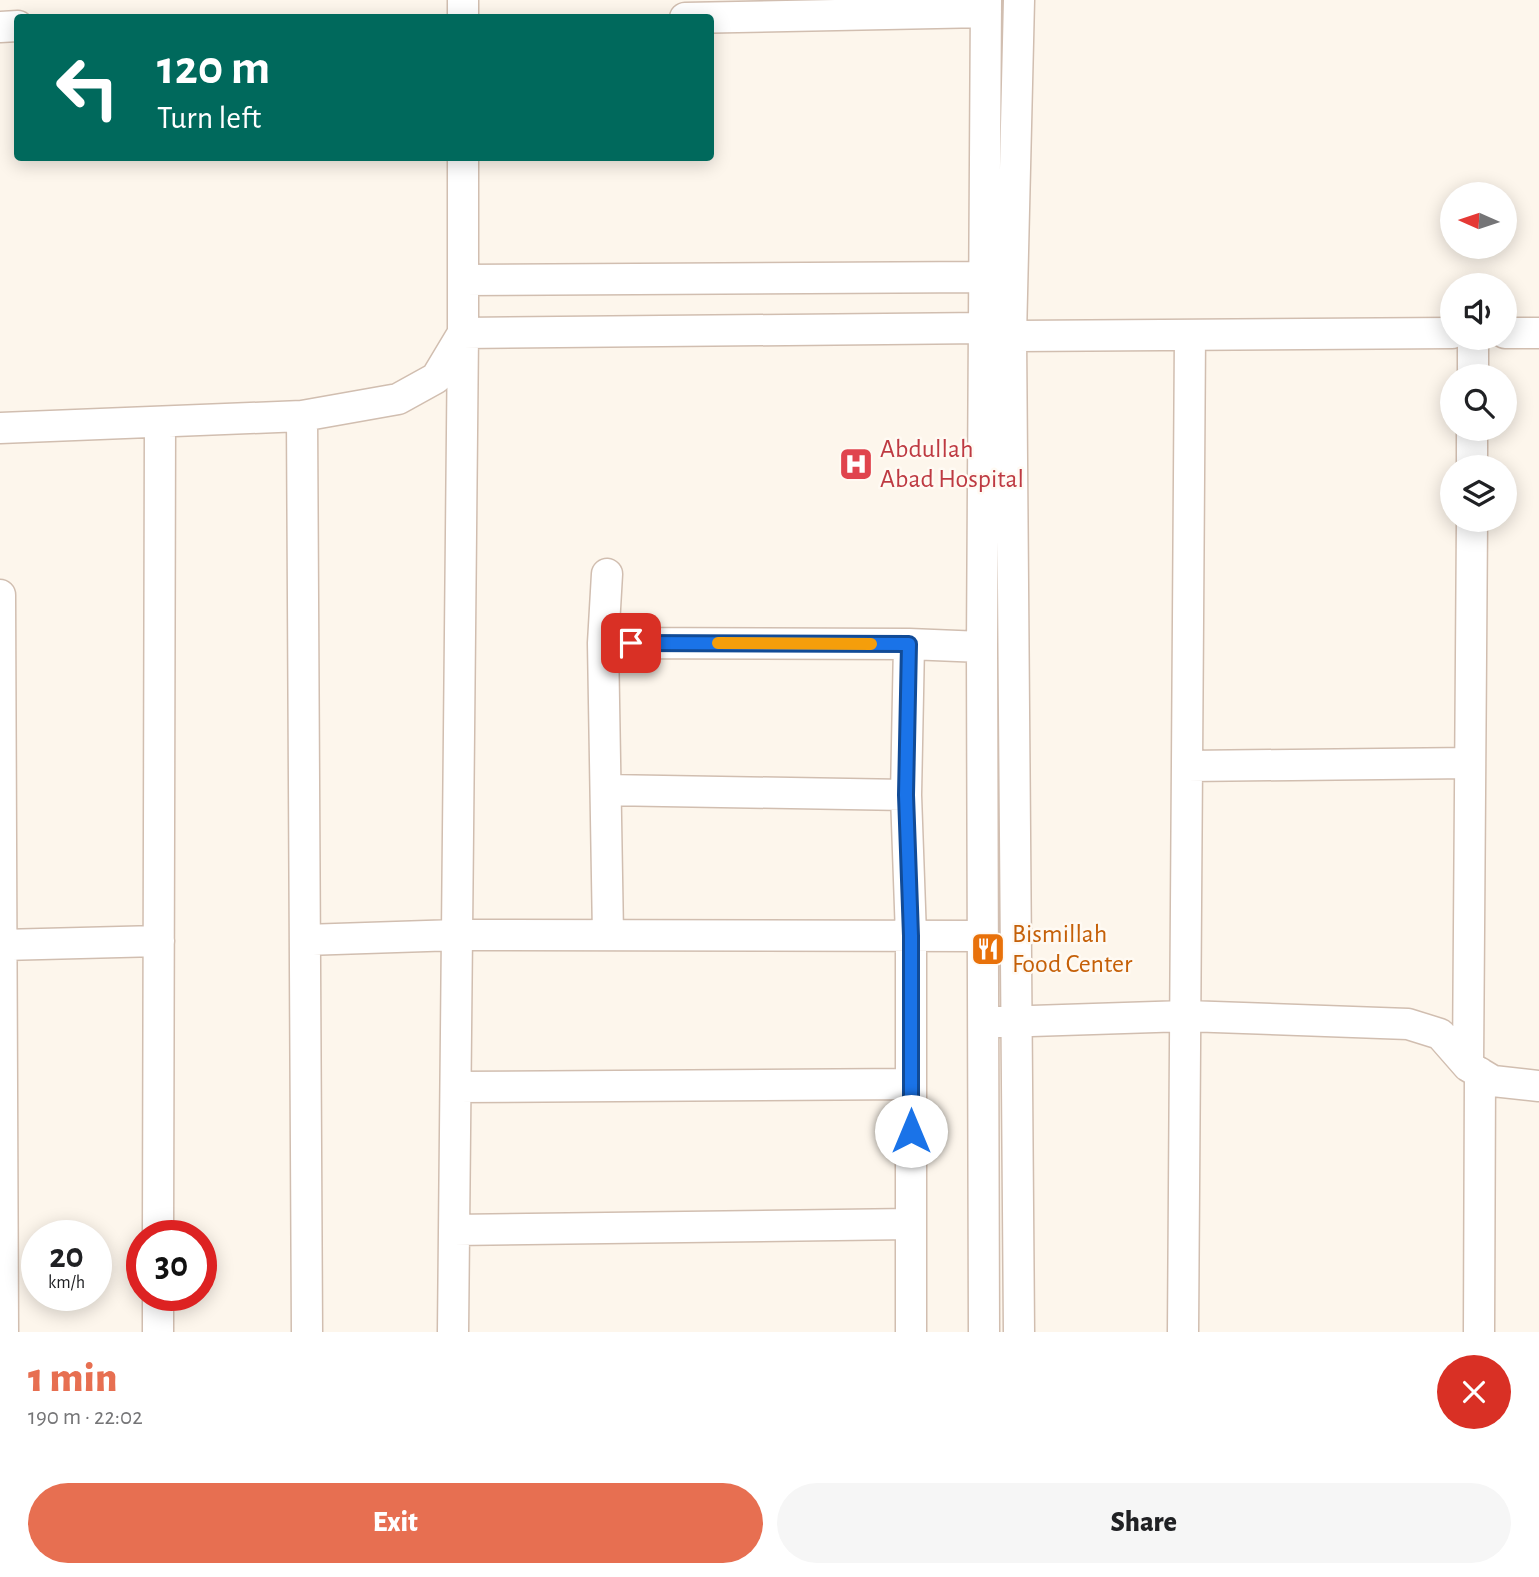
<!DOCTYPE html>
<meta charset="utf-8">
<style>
:root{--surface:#fff;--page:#f6f6f6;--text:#202124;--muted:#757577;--accent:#e76f51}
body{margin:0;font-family:"Alegreya Sans",sans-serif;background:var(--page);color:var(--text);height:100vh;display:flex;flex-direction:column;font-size:26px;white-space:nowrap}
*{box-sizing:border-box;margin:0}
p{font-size:23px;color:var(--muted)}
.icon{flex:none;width:38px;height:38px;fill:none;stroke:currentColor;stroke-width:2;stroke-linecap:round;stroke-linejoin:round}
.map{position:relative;height:1332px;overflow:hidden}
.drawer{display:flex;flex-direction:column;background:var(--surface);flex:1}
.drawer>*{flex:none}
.guide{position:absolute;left:14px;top:14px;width:700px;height:147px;border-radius:7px;box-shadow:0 4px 18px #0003;background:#00695c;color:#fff;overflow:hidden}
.needle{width:46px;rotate:273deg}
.fabs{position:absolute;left:1440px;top:182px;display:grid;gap:14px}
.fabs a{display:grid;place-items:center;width:77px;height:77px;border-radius:50%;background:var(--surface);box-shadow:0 4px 18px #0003;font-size:35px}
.speed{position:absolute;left:21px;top:1220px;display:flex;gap:14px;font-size:35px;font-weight:700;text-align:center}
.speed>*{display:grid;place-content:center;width:91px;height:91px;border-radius:50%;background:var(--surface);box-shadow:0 4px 18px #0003;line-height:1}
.speed small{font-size:18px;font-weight:400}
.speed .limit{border:10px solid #d22;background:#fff;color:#111}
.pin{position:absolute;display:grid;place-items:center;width:60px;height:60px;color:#fff;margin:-30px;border-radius:14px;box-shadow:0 4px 10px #0006}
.me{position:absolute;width:77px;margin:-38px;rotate:0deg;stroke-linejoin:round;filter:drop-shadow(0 0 5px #0008)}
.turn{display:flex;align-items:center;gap:24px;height:147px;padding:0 28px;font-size:32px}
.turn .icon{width:91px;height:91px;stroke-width:2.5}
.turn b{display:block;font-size:49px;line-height:60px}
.round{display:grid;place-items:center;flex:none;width:74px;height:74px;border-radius:37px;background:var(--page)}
.summary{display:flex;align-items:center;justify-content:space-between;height:119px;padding:0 28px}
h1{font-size:42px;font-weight:800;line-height:52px;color:var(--accent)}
.cta{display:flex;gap:14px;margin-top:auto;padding:14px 28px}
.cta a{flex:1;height:80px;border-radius:42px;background:var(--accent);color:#fff;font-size:28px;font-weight:800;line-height:80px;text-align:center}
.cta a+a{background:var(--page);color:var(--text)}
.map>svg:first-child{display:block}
</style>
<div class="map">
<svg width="1539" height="1332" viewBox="0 0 1539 1332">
<rect width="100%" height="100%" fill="#fdf6ec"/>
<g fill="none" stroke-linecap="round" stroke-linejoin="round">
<g stroke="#d1beb0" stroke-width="33">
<path id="street" d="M 463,0 L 463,18
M 1019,0 L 1011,336 L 1019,1332
M 685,18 L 986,12
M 0,27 L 18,26
M 463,280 L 984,277
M 1505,333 L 1539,333
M 1011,336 L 1452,333
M 1473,376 L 1473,338
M 302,416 L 307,1332
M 0,428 L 302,416 L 398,399 L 436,378 L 463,333 L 984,328
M 1472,467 L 1472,429
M 607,574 L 603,643 L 608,935
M 0,595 L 3,1332
M 603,643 L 909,644 L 982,647
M 909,644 L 906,795 L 911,936 L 911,1332
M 1188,766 L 1470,763
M 606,790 L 906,795
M 305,940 L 457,935 L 983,936
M 2,945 L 159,941
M 998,1022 L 1186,1016 L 1408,1024 L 1440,1034 L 1468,1066 L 1493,1081 L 1539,1086
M 1468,1066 L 1472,520
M 456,1087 L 911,1084
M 454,1230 L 911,1224
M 158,1236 L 160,422
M 158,1332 L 158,1295
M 453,1332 L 463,333 L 463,158
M 984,1332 L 982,647 L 986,0
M 1183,1332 L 1190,335
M 1479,1332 L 1480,1073"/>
</g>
<use href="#street" stroke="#fff" stroke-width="30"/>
</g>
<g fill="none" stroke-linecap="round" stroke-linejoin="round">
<g stroke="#114b97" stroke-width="18">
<path id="route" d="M 631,643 L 909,644 L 906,795 L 911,936 L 911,1131"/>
</g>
<use href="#route" stroke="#1a73e8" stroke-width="12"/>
<path stroke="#f59e0b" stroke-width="12" d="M 718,643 L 871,644"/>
</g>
<defs>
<g id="hospital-square" transform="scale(1.75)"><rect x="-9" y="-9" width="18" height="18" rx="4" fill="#e0444e" stroke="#fffaf3"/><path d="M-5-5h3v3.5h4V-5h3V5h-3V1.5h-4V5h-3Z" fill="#fff"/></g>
<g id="restaurant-square" transform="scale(1.75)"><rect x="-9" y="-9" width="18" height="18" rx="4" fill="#e8710a" stroke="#fffaf3"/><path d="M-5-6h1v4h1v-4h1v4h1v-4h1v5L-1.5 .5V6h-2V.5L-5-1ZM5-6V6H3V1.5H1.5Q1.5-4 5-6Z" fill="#fff"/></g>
</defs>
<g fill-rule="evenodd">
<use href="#hospital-square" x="856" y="464"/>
<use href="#restaurant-square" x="988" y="949"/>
</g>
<g text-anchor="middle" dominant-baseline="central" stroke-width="5" stroke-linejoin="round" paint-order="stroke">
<g font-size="26" fill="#be3a42" stroke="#fffaf3" text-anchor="start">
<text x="880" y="449">Abdullah<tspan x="880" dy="30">Abad Hospital</tspan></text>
</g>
<g font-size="26" fill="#c56008" stroke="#fffaf3" text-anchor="start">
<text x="1012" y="934">Bismillah<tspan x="1012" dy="30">Food Center</tspan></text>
</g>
</g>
</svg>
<div class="fabs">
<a><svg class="needle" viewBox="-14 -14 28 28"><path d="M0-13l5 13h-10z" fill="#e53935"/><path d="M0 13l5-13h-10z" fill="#757577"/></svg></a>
<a><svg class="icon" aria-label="sound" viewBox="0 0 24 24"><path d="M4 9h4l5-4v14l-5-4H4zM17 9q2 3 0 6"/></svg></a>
<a><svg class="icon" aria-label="search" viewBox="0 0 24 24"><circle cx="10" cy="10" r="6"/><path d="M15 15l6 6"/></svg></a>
<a><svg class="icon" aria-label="layers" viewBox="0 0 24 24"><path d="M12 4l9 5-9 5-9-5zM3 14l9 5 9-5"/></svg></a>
</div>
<div class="speed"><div>20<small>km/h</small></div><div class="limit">30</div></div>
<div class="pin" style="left:631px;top:643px;background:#d93025"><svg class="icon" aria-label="arrive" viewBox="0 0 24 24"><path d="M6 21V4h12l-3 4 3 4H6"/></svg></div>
<svg class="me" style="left:911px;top:1131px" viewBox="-20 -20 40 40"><circle r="19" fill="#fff"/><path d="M0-13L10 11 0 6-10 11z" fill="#1a73e8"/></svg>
<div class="guide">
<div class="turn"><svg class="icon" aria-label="left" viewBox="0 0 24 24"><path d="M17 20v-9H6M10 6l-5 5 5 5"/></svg><div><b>120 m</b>Turn left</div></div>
</div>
</div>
<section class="drawer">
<div class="summary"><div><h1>1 min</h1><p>190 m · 22:02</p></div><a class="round" style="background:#d93025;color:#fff"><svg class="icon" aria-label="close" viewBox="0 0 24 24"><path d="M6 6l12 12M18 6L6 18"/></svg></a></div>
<div class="cta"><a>Exit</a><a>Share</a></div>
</section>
